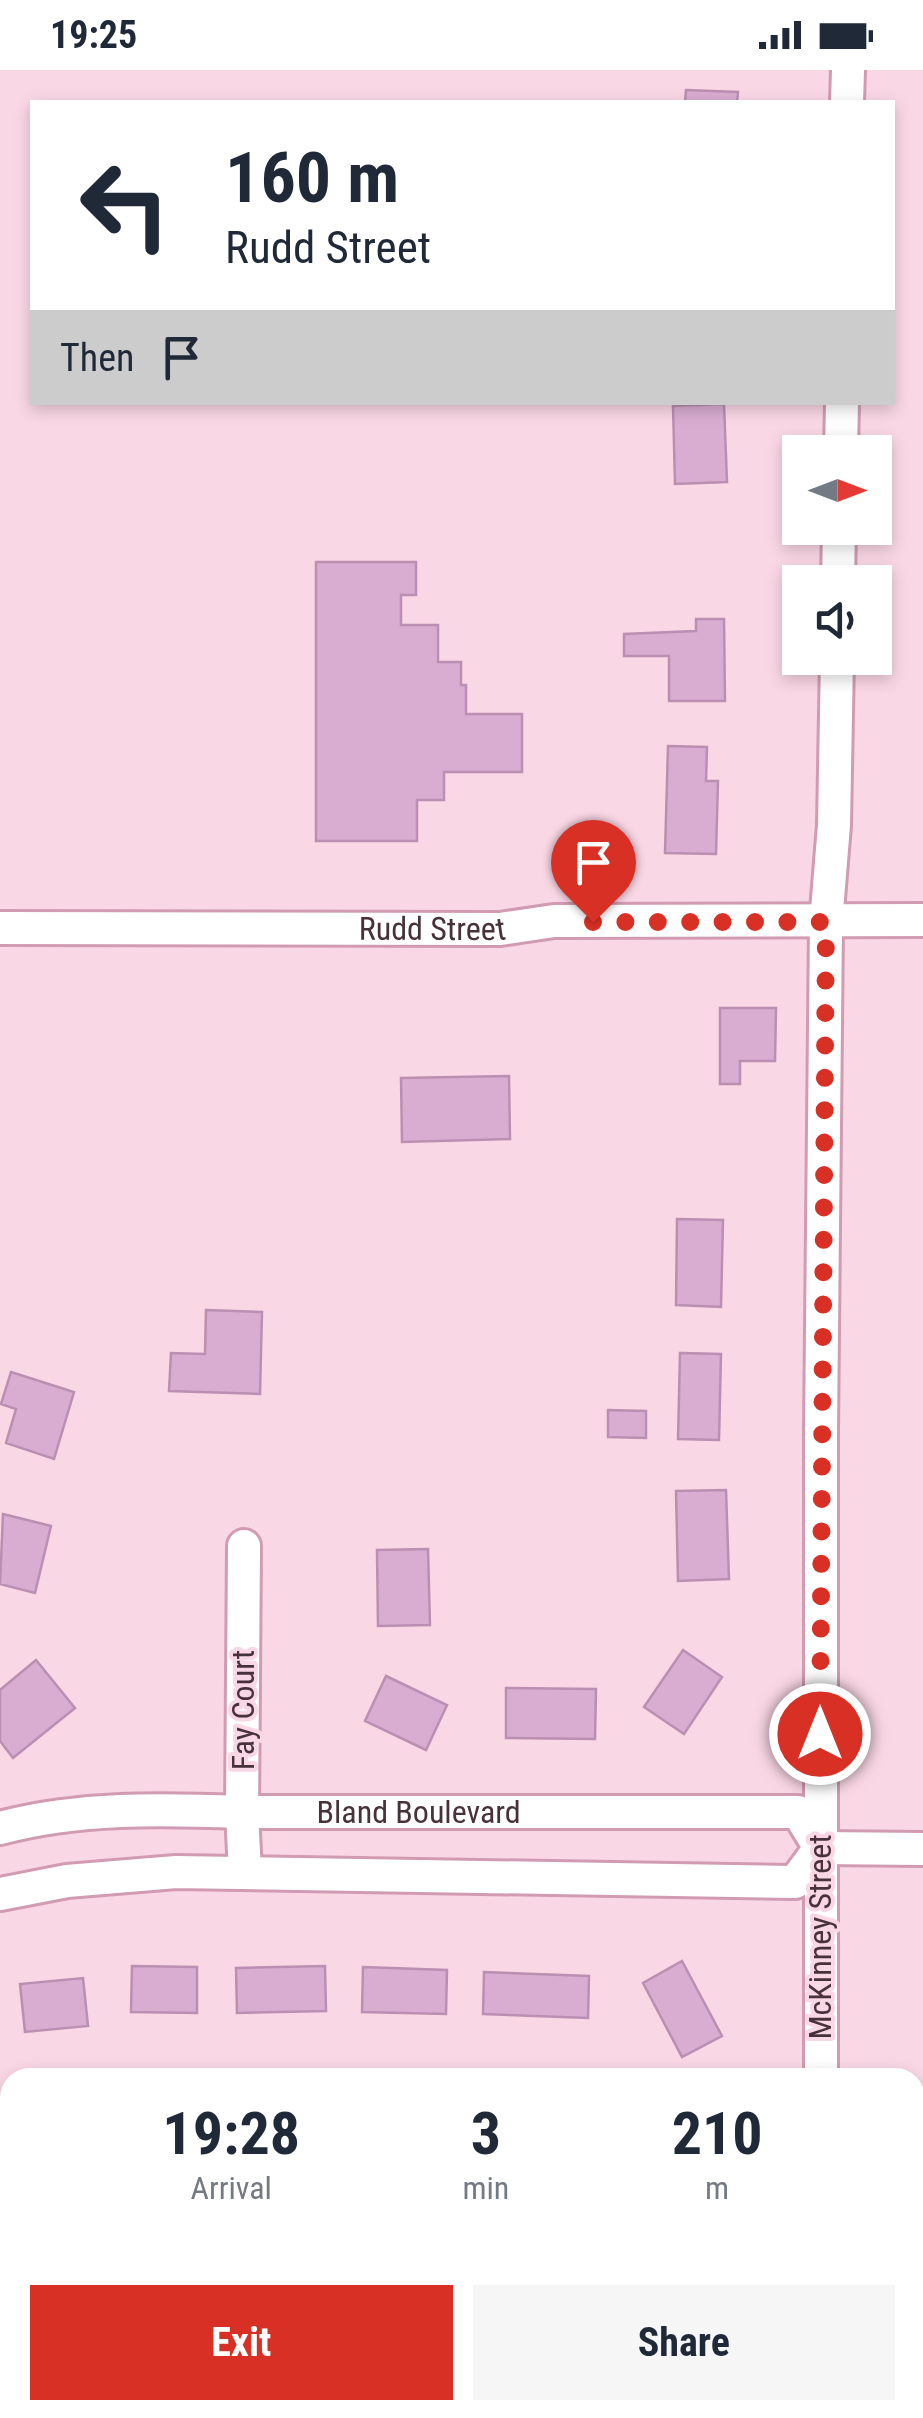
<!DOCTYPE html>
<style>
:root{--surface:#fff;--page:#f6f6f7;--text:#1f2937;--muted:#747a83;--accent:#d93025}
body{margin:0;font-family:"Roboto Condensed",sans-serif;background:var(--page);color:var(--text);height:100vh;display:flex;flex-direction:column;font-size:38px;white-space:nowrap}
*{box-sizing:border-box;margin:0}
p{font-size:32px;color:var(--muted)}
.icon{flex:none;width:55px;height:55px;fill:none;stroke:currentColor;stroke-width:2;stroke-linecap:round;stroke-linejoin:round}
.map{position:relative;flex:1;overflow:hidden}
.panel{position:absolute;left:0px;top:1998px;width:925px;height:352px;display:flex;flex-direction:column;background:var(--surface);border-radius:30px 30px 0 0;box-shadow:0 5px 15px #0003}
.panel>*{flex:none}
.banner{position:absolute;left:30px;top:30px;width:865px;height:305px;border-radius:0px;box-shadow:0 5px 15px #0003;background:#fff;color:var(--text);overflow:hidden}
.needle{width:65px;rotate:90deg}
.tools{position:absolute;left:782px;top:365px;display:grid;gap:20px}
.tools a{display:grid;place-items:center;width:110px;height:110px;border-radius:0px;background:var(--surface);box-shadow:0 5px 15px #0003;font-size:50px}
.pin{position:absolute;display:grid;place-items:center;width:85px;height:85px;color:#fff;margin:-102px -42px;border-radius:50% 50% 50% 0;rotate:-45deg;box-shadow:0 0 10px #0007}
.pin .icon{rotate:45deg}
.me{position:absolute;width:110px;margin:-55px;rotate:0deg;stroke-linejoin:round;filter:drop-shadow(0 0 8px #0008)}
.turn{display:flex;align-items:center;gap:35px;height:210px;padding:0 30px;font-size:45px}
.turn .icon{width:130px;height:130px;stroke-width:2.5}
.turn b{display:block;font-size:70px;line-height:85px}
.then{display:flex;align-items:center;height:95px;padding:0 30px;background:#0003;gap:20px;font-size:38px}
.eta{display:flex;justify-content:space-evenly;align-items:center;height:170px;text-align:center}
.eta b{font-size:60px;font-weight:700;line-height:70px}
.primary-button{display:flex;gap:20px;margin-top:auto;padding:20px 30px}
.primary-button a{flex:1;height:115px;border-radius:0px;background:var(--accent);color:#fff;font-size:40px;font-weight:700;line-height:115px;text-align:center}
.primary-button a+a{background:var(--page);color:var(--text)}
.status{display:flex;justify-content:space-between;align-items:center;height:70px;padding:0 50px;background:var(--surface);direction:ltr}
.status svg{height:28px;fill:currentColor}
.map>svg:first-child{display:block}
</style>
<div class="status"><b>19:25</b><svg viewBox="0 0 49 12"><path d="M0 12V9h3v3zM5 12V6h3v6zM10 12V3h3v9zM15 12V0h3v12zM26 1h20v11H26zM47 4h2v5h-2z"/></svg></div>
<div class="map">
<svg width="923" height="2348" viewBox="0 0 923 2348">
<rect width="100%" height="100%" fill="#fad7e5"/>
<path fill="#d9add1" stroke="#ba8fb2" stroke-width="2.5" d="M 686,20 L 738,22 L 737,32 L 685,32 Z
M 724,334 L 727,412 L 675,414 L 673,336 Z
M 316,492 L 416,492 L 416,525 L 401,525 L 401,555 L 438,555 L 438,592 L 461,592 L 461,615 L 466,615 L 466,644 L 522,644 L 522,702 L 444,702 L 444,730 L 417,730 L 417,771 L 316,771 Z
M 696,549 L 724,549 L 725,631 L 669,631 L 669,586 L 624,586 L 624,564 L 696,561 Z
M 668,676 L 707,677 L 706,711 L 718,711 L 716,784 L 665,783 Z
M 720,938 L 776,938 L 775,991 L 740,991 L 740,1014 L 720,1014 Z
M 509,1006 L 510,1069 L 402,1072 L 401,1008 Z
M 677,1149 L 723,1150 L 721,1237 L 676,1235 Z
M 206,1240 L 262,1242 L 260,1324 L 169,1321 L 171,1283 L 205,1284 Z
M 680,1283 L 721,1284 L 719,1370 L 678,1369 Z
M 11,1302 L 74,1322 L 54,1389 L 6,1373 L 16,1339 L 1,1334 Z
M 608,1340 L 646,1341 L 646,1368 L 608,1367 Z
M 726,1420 L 729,1509 L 678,1511 L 676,1421 Z
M 3,1444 L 51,1456 L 35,1523 L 0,1514 Z
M 428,1479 L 430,1555 L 378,1556 L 377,1480 Z
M 683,1580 L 722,1607 L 684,1664 L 644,1637 Z
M 36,1590 L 75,1638 L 13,1688 L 0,1671 L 0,1620 Z
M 386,1606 L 447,1635 L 426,1680 L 365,1651 Z
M 506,1618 L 596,1619 L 595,1669 L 506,1668 Z
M 682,1891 L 722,1966 L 682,1987 L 643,1913 Z
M 132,1896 L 197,1897 L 197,1943 L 131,1942 Z
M 325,1896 L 326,1941 L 237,1943 L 236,1898 Z
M 363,1897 L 447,1900 L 446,1944 L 362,1942 Z
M 484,1902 L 589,1906 L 588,1948 L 483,1944 Z
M 83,1908 L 88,1956 L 25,1962 L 20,1914 Z
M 10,2255 L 10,2299 L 7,2301 L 10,2320 L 0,2324 L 0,2259 Z"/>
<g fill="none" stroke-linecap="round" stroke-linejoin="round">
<g stroke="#d19bb2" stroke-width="22">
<path id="service" d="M 915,2171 L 923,2171"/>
</g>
<g stroke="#d19bb2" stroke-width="38">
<g id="minor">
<path d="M 847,32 L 848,0"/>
<path d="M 841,382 L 842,332"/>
<path d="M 838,512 L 839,458"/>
<path id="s1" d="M 0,858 L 500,859 L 554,851 L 923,850"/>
<path d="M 244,1476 L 242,1742 L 245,1803"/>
<path id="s2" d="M 0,1758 C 79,1737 161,1739 242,1742 L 798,1742 L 820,1778"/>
<path d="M 820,1778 L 923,1779"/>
<path d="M 0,1824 L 67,1811 L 176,1802 L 795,1812 L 820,1778"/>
<path d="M 821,2008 L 821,1361 L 826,853 L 834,755 L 837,588"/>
<path d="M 103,2348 L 125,2340"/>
<path d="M 823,2348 L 823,2340"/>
</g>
</g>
<use href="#service" stroke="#fff" stroke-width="18"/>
<use href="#minor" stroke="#fff" stroke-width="32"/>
</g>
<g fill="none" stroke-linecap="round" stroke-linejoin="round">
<path stroke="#d93025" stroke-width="18" stroke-dasharray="0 32.4" d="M 593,852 L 826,852 L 820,1664"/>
</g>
<g text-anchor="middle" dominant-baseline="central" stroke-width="8" stroke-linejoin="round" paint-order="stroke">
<g font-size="32" fill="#47313a" stroke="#fad7e5">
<text stroke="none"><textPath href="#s1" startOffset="432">Rudd Street</textPath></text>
<text transform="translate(243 1640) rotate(-90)">Fay Court</text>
<text stroke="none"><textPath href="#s2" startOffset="420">Bland Boulevard</textPath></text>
<text transform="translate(820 1867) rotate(-90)">McKinney Street</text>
</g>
</g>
</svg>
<div class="tools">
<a><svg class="needle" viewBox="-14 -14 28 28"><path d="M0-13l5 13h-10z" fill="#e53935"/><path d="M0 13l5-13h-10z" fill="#747a83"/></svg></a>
<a><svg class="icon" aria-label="sound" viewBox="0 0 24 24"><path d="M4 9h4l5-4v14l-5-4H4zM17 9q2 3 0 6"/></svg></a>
</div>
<div class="pin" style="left:593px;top:852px;background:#d93025"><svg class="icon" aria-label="arrive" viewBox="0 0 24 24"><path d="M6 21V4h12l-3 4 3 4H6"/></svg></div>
<svg class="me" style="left:820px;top:1664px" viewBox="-20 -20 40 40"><circle r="17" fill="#d93025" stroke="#fff" stroke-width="3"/><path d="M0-11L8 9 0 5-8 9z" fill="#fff"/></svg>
<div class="banner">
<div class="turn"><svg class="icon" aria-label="left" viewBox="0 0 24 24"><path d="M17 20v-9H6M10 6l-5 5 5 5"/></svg><div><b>160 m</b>Rudd Street</div></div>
<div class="then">Then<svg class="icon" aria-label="arrive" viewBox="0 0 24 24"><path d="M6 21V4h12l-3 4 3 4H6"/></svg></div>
</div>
<section class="panel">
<div class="eta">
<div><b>19:28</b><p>Arrival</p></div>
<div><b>3</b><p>min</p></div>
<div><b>210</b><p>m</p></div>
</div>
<div class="primary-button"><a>Exit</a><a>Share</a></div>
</section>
</div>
